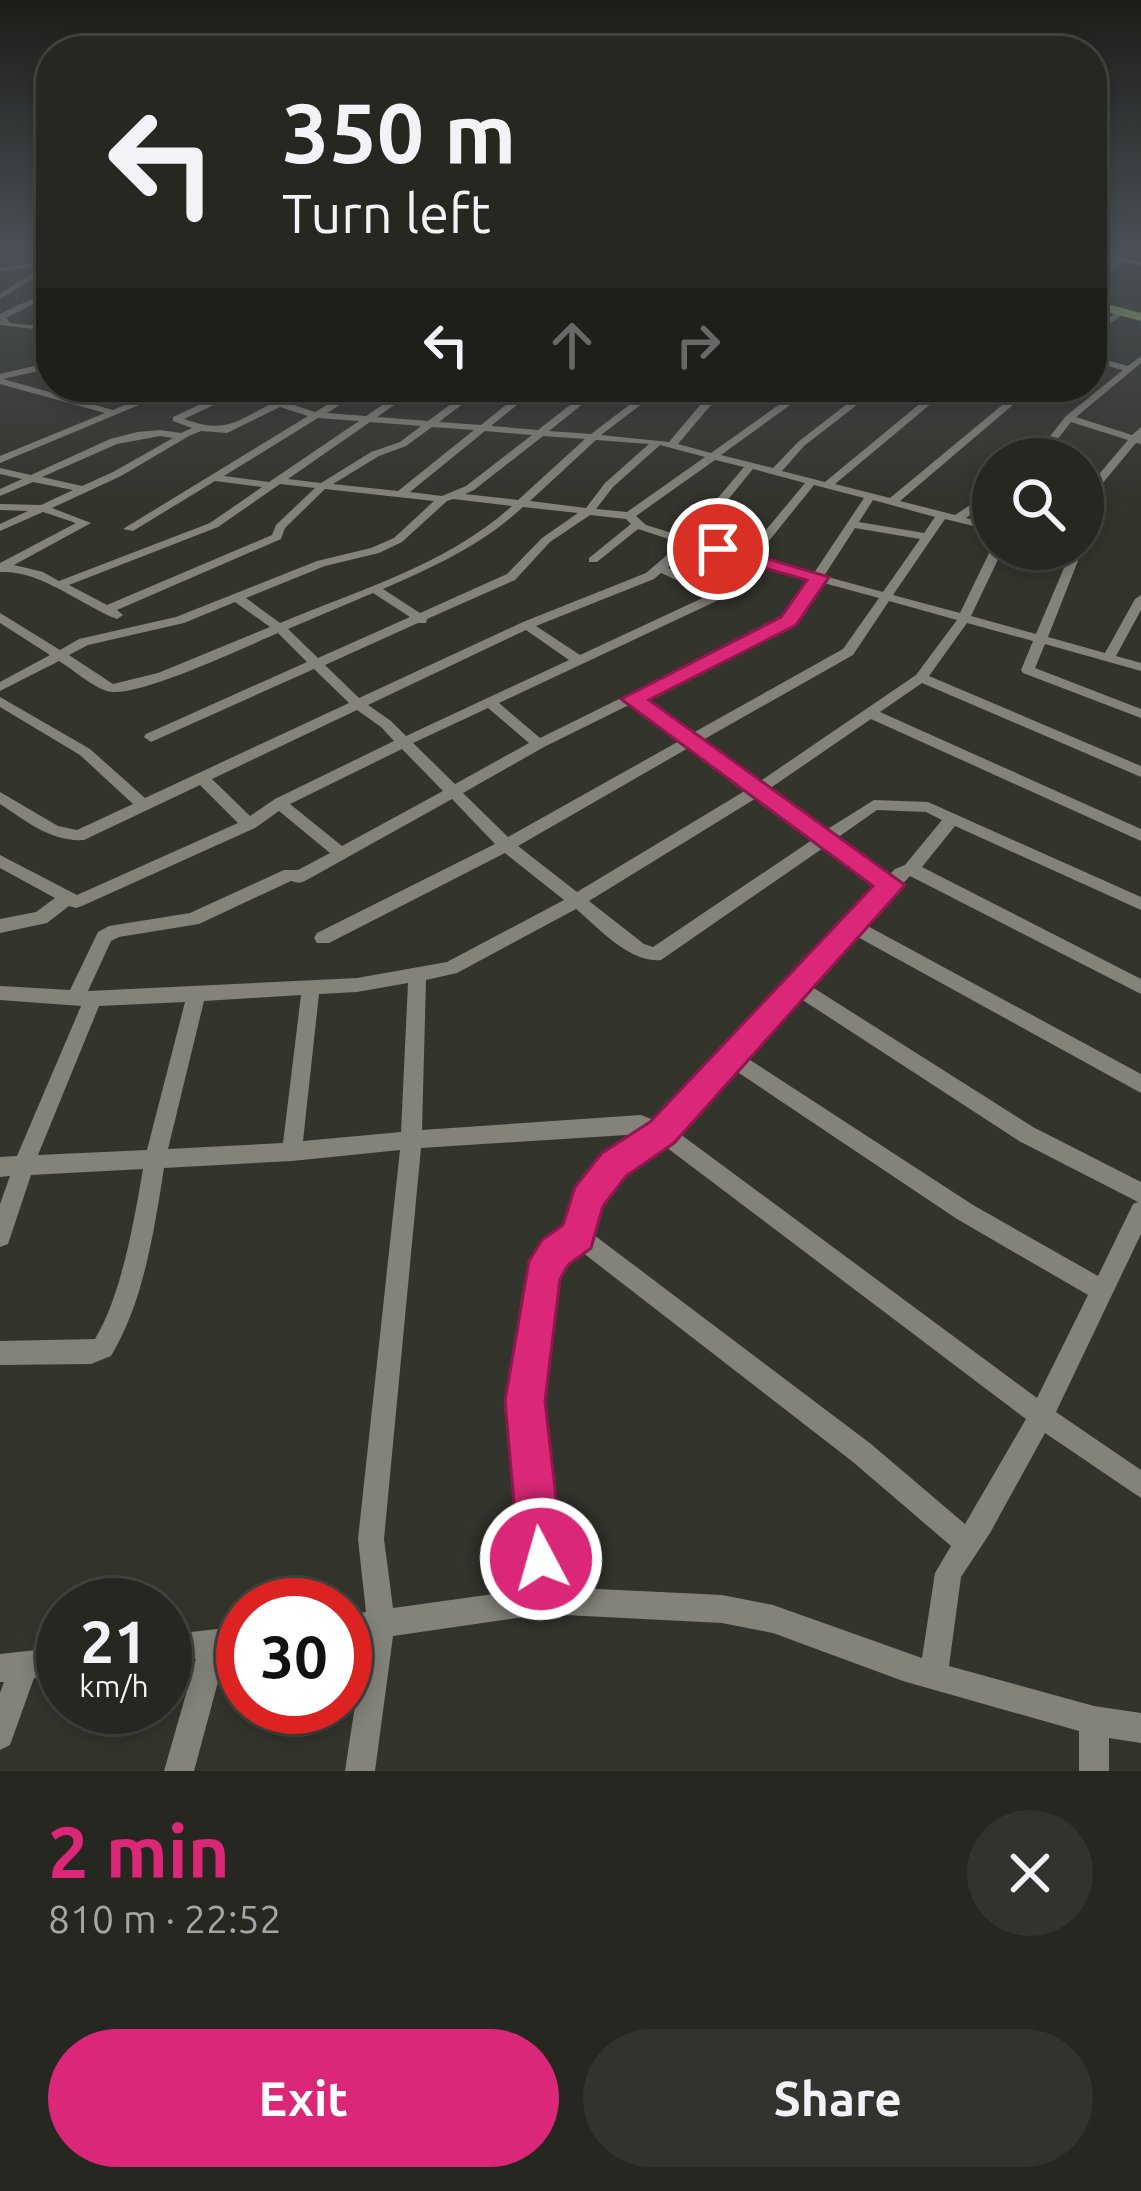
<!DOCTYPE html>
<meta charset="utf-8">
<style>
:root{--surface:#262721;--page:#32332e;--text:#f1f3f6;--muted:#a4a5a5;--line:#42443f;--accent:#db2777}
body{margin:0;font-family:Ubuntu,sans-serif;background:var(--page);color:var(--text);height:100vh;display:flex;flex-direction:column;font-size:45px;white-space:nowrap}
*{box-sizing:border-box;margin:0}
p{font-size:39px;color:var(--muted)}
.icon{flex:none;width:66px;height:66px;fill:none;stroke:currentColor;stroke-width:2;stroke-linecap:round;stroke-linejoin:round}
.map{position:relative;height:1771px;overflow:hidden}
.drawer{display:flex;flex-direction:column;background:var(--surface);flex:1}
.drawer>*{flex:none}
.top-card{position:absolute;left:36px;top:36px;width:1071px;height:366px;border-radius:48px;box-shadow:0 6px 18px #0003,0 0 0 3px var(--line);background:#262721;color:var(--text);overflow:hidden}
.fabs{position:absolute;left:972px;top:438px;display:grid;gap:24px}
.fabs a{display:grid;place-items:center;width:132px;height:132px;border-radius:50%;background:var(--surface);box-shadow:0 6px 18px #0003,0 0 0 3px var(--line);font-size:60px}
.speed{position:absolute;left:36px;top:1578px;display:flex;gap:24px;font-size:60px;font-weight:700;text-align:center}
.speed>*{display:grid;place-content:center;width:156px;height:156px;border-radius:50%;background:var(--surface);box-shadow:0 6px 18px #0003,0 0 0 3px var(--line);line-height:1}
.speed small{font-size:30px;font-weight:400}
.speed .limit{border:18px solid #d22;background:#fff;color:#111}
.pin{position:absolute;display:grid;place-items:center;width:102px;height:102px;color:#fff;margin:-51px;border:6px solid #fff;border-radius:50%;box-shadow:0 3px 12px #0007}
.me{position:absolute;width:132px;margin:-66px;rotate:354deg;stroke-linejoin:round;filter:drop-shadow(0 0 9px #0008)}
.turn{display:flex;align-items:center;gap:42px;height:252px;padding:0 48px;font-size:54px}
.turn .icon{width:156px;height:156px;stroke-width:2.5}
.turn b{display:block;font-size:84px;line-height:102px}
.lanes{display:flex;align-items:center;height:114px;padding:0 48px;background:#0003;justify-content:center;gap:60px;direction:ltr}
.lanes .off{opacity:.35}
.round{display:grid;place-items:center;flex:none;width:126px;height:126px;border-radius:63px;background:var(--page)}
.headline{display:flex;align-items:center;justify-content:space-between;height:204px;padding:0 48px}
h1{font-size:72px;font-weight:700;line-height:90px;color:var(--accent)}
.action{display:flex;gap:24px;margin-top:auto;padding:24px 48px}
.action a{flex:1;height:138px;border-radius:72px;background:var(--accent);color:#fff;font-size:48px;font-weight:700;line-height:138px;text-align:center}
.action a+a{background:var(--page);color:var(--text)}
.map>svg:first-child{display:block}
</style>
<div class="map">
<svg width="1141" height="1771" viewBox="0 0 1141 1771">
<rect width="100%" height="100%" fill="#33342c"/>
<g fill="none" stroke-linecap="round" stroke-linejoin="round">
<path fill="#83837a" fill-rule="evenodd" d="M 1092,251 L 1141,262 L 1141,266 L 1126,262 L 1092,278 L 1092,273 L 1118,261 L 1092,254 Z
M 44,260 L 47,264 L 0,272 L 0,268 Z
M 48,263 L 51,263 L 51,268 L 0,299 L 0,294 Z
M 51,290 L 51,295 L 6,318 L 10,323 L 51,327 L 51,331 L 0,325 L 0,314 Z
M 1119,310 L 1126,312 L 1092,337 L 1092,331 Z
M 1092,356 L 1128,366 L 1141,356 L 1141,363 L 1076,417 L 1132,435 L 1141,427 L 1141,444 L 1136,443 L 1087,502 L 1083,503 L 1083,493 L 1128,440 L 1071,422 L 1042,459 L 1032,459 L 1066,416 L 1123,370 L 1092,362 Z
M 51,362 L 51,368 L 3,379 L 74,399 L 97,387 L 110,387 L 81,401 L 113,410 L 127,404 L 127,393 L 115,387 L 134,390 L 136,400 L 169,387 L 182,387 L 0,463 L 0,456 L 105,413 L 0,384 L 0,374 Z
M 225,387 L 247,387 L 246,389 L 277,400 L 301,387 L 313,387 L 285,402 L 315,412 L 357,387 L 368,387 L 327,413 L 366,416 L 409,387 L 420,387 L 377,417 L 428,421 L 474,387 L 485,387 L 439,422 L 481,425 L 528,387 L 539,387 L 491,426 L 538,430 L 593,387 L 604,387 L 549,431 L 591,434 L 653,387 L 664,387 L 657,393 L 706,399 L 716,387 L 726,387 L 719,396 L 736,387 L 748,387 L 710,406 L 678,444 L 711,453 L 804,387 L 815,387 L 721,455 L 773,468 L 798,442 L 869,387 L 880,387 L 804,446 L 782,471 L 825,482 L 940,387 L 951,387 L 835,484 L 890,498 L 1024,387 L 1034,387 L 900,501 L 955,515 L 993,490 L 993,498 L 966,518 L 993,525 L 993,531 L 945,519 L 893,595 L 960,613 L 991,549 L 993,547 L 993,549 L 1003,549 L 971,616 L 1036,634 L 1072,549 L 1083,548 L 1048,637 L 1105,653 L 1135,599 L 1141,595 L 1141,610 L 1116,656 L 1141,663 L 1141,671 L 1045,644 L 1035,668 L 1141,709 L 1141,718 L 1023,673 L 1021,670 L 1033,641 L 967,623 L 929,676 L 1141,766 L 1141,777 L 922,683 L 880,712 L 1141,829 L 1141,841 L 871,719 L 769,789 L 826,830 L 874,800 L 928,802 L 1141,897 L 1141,910 L 955,826 L 922,867 L 1141,979 L 1141,994 L 910,876 L 864,924 L 1141,1074 L 1141,1093 L 854,935 L 809,985 L 1033,1127 L 1141,1182 L 1141,1234 L 1056,1412 L 1141,1470 L 1141,1498 L 1045,1433 L 990,1533 L 961,1577 L 949,1666 L 1094,1706 L 1141,1713 L 1141,1743 L 1109,1738 L 1109,1771 L 1079,1771 L 1079,1731 L 903,1681 L 773,1633 L 722,1623 L 545,1614 L 393,1636 L 375,1771 L 345,1771 L 365,1640 L 345,1643 L 345,1615 L 366,1612 L 358,1539 L 400,1150 L 292,1161 L 164,1168 C 154,1231 144,1301 111,1356 L 91,1364 L 0,1365 L 0,1341 L 95,1339 C 122,1294 134,1221 143,1169 L 31,1175 L 8,1244 L 0,1247 L 0,1204 L 10,1176 L 0,1177 L 0,1157 L 17,1156 L 81,1006 L 0,1000 L 0,986 L 70,990 L 98,932 L 109,926 L 190,913 L 284,870 L 298,870 L 330,853 L 279,811 L 255,828 L 82,906 L 76,908 L 69,906 L 47,923 L 0,933 L 0,919 L 36,912 L 55,898 L 0,868 L 0,855 L 77,895 L 238,823 L 200,785 L 84,840 C 51,842 26,821 0,804 L 0,792 L 58,826 L 77,830 L 133,804 L 80,755 L 0,707 L 0,697 L 90,749 L 145,798 L 349,703 L 314,669 L 151,742 L 144,737 L 146,734 L 307,662 L 278,633 C 247,646 134,700 107,691 C 91,686 74,670 59,661 L 0,691 L 0,682 L 50,655 L 0,623 L 0,613 L 60,650 L 79,639 L 176,617 L 317,561 L 371,548 L 394,538 L 434,501 L 325,489 L 285,528 L 281,539 L 117,610 L 123,615 L 117,619 C 79,604 41,570 0,572 L 0,563 L 76,523 L 43,512 L 0,531 L 0,524 L 28,511 L 0,510 L 0,504 L 41,505 L 73,490 L 33,482 L 0,496 L 0,489 L 22,479 L 0,474 L 0,468 L 31,475 L 110,439 L 137,432 L 160,430 L 181,433 L 192,428 L 173,421 L 173,417 L 231,390 ZM 239,393 L 271,404 C 234,422 226,434 184,419 ZM 651,397 L 701,404 L 669,442 L 601,435 ZM 280,407 L 308,416 L 123,529 L 133,531 L 215,481 L 262,487 L 210,523 L 59,581 L 43,572 L 14,565 L 91,523 L 52,508 L 121,476 L 189,436 L 201,431 L 227,433 ZM 318,418 L 359,421 L 269,482 L 224,476 ZM 370,422 L 421,426 L 400,442 L 371,452 L 321,483 L 288,479 ZM 432,427 L 474,430 L 398,491 L 333,484 L 379,456 L 406,446 ZM 485,431 L 532,435 L 466,486 L 442,496 L 410,492 ZM 160,436 L 173,438 L 113,472 L 82,486 L 42,477 L 117,444 ZM 543,436 L 585,439 L 518,500 L 465,494 L 474,490 ZM 596,440 L 649,444 L 605,483 L 586,508 L 530,501 ZM 660,445 L 705,457 L 627,512 L 596,509 L 613,487 ZM 715,460 L 744,467 L 685,537 L 646,525 L 636,516 ZM 753,469 L 805,483 L 746,554 L 695,540 ZM 280,484 L 315,488 L 276,525 L 272,535 L 107,605 L 69,585 L 218,527 ZM 814,485 L 864,498 L 814,573 L 756,557 ZM 453,499 L 512,506 C 448,564 359,590 280,623 L 246,598 L 325,566 L 379,553 L 402,542 L 447,501 ZM 873,500 L 935,517 L 924,533 L 859,522 ZM 523,507 L 578,513 L 542,538 L 507,574 L 420,613 L 383,589 C 434,567 482,545 523,507 ZM 590,515 L 626,519 L 631,524 L 589,558 L 589,562 L 597,562 L 638,529 L 681,543 L 646,573 L 523,622 L 359,698 L 325,665 L 418,623 L 426,623 L 427,619 L 515,580 L 550,542 ZM 855,528 L 920,539 L 883,592 L 824,576 ZM 690,546 L 741,560 L 717,590 L 668,568 ZM 751,563 L 810,579 L 783,618 L 540,738 L 499,703 L 723,598 ZM 661,573 L 709,595 L 580,655 L 536,626 L 654,579 ZM 820,582 L 879,598 L 843,649 L 691,734 L 642,699 L 792,624 ZM 373,593 L 410,617 L 318,658 L 288,629 ZM 889,601 L 957,620 L 916,675 L 759,782 L 701,741 L 853,655 ZM 235,602 L 270,627 L 158,673 L 113,684 L 69,655 L 88,645 L 184,623 ZM 526,630 L 569,660 L 406,736 L 391,721 L 368,705 ZM 631,704 L 681,740 L 508,837 L 463,793 L 544,747 ZM 488,708 L 529,743 L 455,784 L 413,743 ZM 357,710 L 381,727 L 394,741 L 275,799 L 250,816 L 212,779 ZM 690,747 L 748,789 L 577,892 L 518,846 ZM 402,749 L 443,791 L 342,846 L 290,804 ZM 758,797 L 815,838 L 653,947 L 644,944 L 589,901 ZM 452,799 L 495,844 L 317,933 L 314,938 L 317,943 L 329,943 L 505,853 L 564,900 L 447,962 L 357,978 L 88,991 L 111,941 L 119,937 L 199,924 L 291,881 L 299,883 L 305,881 ZM 877,810 L 926,812 L 942,820 L 905,865 L 895,869 L 889,875 L 837,838 ZM 826,846 L 880,885 L 850,918 L 843,919 L 842,926 L 793,978 L 788,980 L 785,986 L 727,1049 L 722,1050 L 720,1056 L 659,1122 L 641,1115 L 422,1130 L 426,980 L 457,973 L 576,909 C 599,928 629,963 661,960 ZM 408,983 L 401,1132 L 303,1141 L 319,994 L 357,992 ZM 301,995 L 283,1143 L 168,1149 L 204,1001 ZM 798,997 L 1019,1141 L 1138,1202 L 1133,1204 L 1098,1276 L 973,1205 L 744,1056 ZM 185,1002 L 147,1150 L 38,1155 L 99,1006 ZM 733,1069 L 957,1219 L 1088,1295 L 1037,1398 L 676,1131 ZM 642,1134 L 607,1157 L 581,1192 L 569,1229 L 547,1245 L 531,1274 L 513,1401 L 530,1589 L 393,1608 L 384,1539 L 421,1148 ZM 662,1144 L 1026,1419 L 965,1524 L 871,1444 L 590,1232 C 603,1181 620,1172 662,1144 ZM 578,1249 L 853,1462 L 951,1546 L 935,1573 L 922,1658 L 773,1605 L 722,1595 L 557,1587 L 537,1401 L 553,1277 L 563,1261 Z
M 1083,509 L 1088,512 L 1089,534 L 1083,537 Z
M 243,1626 L 243,1654 L 225,1656 L 194,1771 L 164,1771 L 196,1659 L 165,1663 L 165,1635 Z
M 63,1647 L 63,1675 L 34,1678 L 10,1745 L 0,1750 L 0,1693 L 4,1682 L 0,1682 L 0,1654 Z"/>
<path fill="#9cc86e" fill-rule="evenodd" d="M 1092,300 L 1141,313 L 1141,321 L 1092,308 Z"/>
</g>
<linearGradient id="sky" x2="0" y2="1"><stop stop-color="#1c1d18"/><stop offset="0.5" stop-color="#4a5056"/><stop offset="1" stop-color="#4a5056" stop-opacity="0"/></linearGradient>
<rect width="1141" height="499" fill="url(#sky)"/>
<path fill="#db2777" stroke="#8e194d" stroke-width="3" d="M 718,544 L 829,577 L 796,625 L 649,700 L 905,885 L 674,1143 L 626,1176 L 603,1206 L 591,1248 L 568,1265 L 560,1279 L 545,1401 L 563,1559 L 557,1574 L 541,1581 L 526,1574 L 519,1559 L 505,1401 L 529,1261 L 542,1240 L 563,1225 L 575,1187 L 602,1153 L 650,1122 L 873,886 L 621,699 L 781,617 L 807,580 L 712,553 L 709,549 Z"/>
</svg>
<div class="fabs">
<a><svg class="icon" aria-label="search" viewBox="0 0 24 24"><circle cx="10" cy="10" r="6"/><path d="M15 15l6 6"/></svg></a>
</div>
<div class="speed"><div>21<small>km/h</small></div><div class="limit">30</div></div>
<div class="pin" style="left:718px;top:549px;background:#d93025"><svg class="icon" aria-label="arrive" viewBox="0 0 24 24"><path d="M6 21V4h12l-3 4 3 4H6"/></svg></div>
<svg class="me" style="left:541px;top:1559px" viewBox="-20 -20 40 40"><circle r="17" fill="#db2777" stroke="#fff" stroke-width="3"/><path d="M0-11L8 9 0 5-8 9z" fill="#fff"/></svg>
<div class="top-card">
<div class="turn"><svg class="icon" aria-label="left" viewBox="0 0 24 24"><path d="M17 20v-9H6M10 6l-5 5 5 5"/></svg><div><b>350 m</b>Turn left</div></div>
<div class="lanes"><svg class="icon" aria-label="left" viewBox="0 0 24 24"><path d="M17 20v-9H6M10 6l-5 5 5 5"/></svg><svg class="icon off" aria-label="ahead" viewBox="0 0 24 24"><path d="M12 20V5M6 11l6-6 6 6"/></svg><svg class="icon off" aria-label="right" viewBox="0 0 24 24"><path d="M7 20v-9h11M14 6l5 5-5 5"/></svg></div>
</div>
</div>
<section class="drawer">
<div class="headline"><div><h1>2 min</h1><p>810 m · 22:52</p></div><a class="round"><svg class="icon" aria-label="close" viewBox="0 0 24 24"><path d="M6 6l12 12M18 6L6 18"/></svg></a></div>
<div class="action"><a>Exit</a><a>Share</a></div>
</section>
